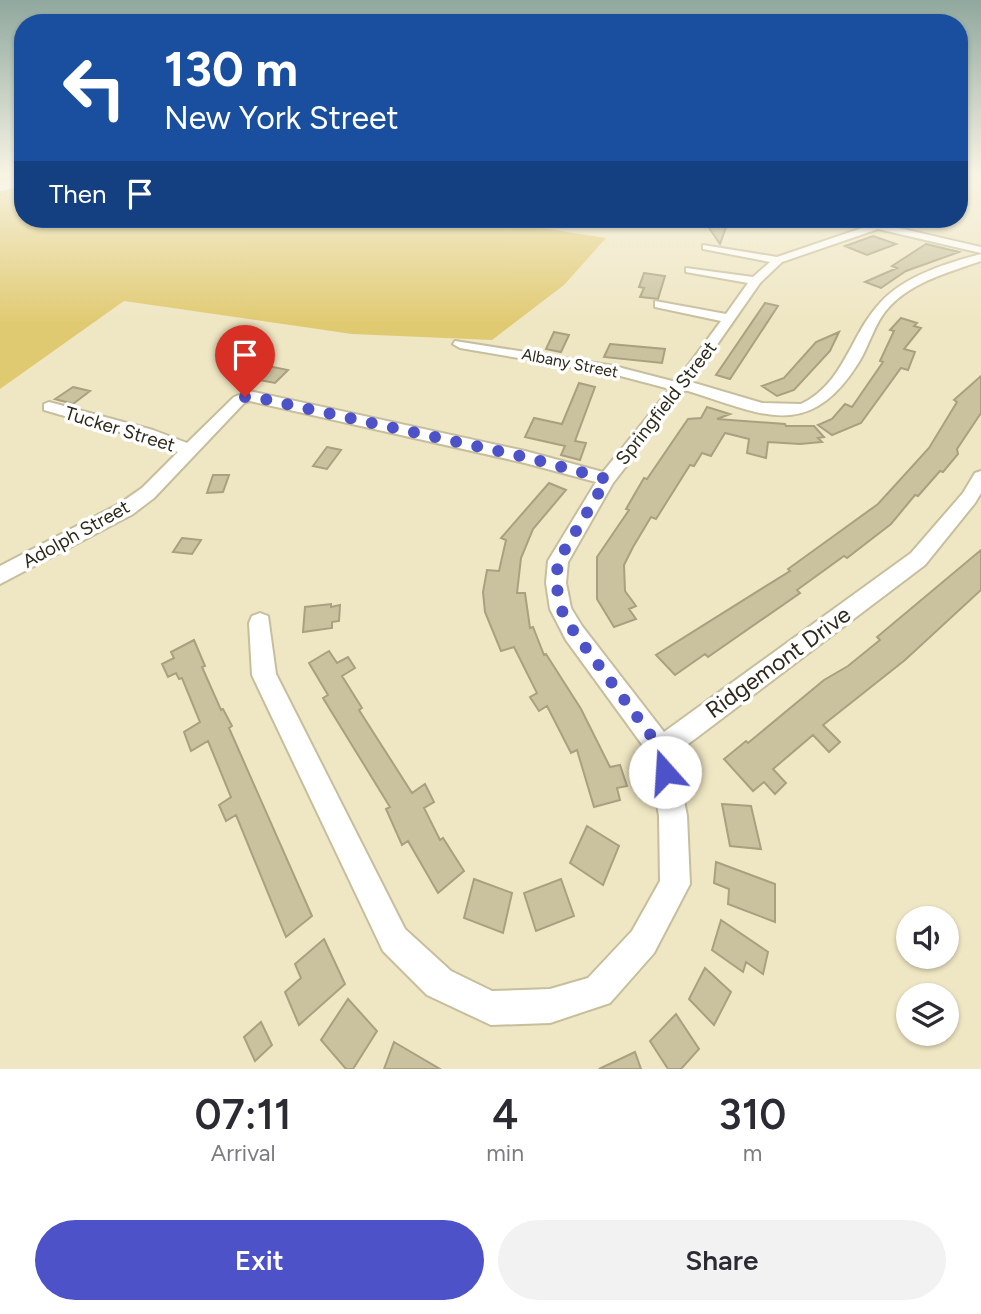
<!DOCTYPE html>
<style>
:root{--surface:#fff;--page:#f2f2f3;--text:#2b2b33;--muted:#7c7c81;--accent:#4e52c8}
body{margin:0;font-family:Figtree,sans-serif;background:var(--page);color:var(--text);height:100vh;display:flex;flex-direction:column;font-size:26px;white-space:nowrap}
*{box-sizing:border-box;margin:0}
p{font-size:23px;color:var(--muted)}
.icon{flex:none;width:38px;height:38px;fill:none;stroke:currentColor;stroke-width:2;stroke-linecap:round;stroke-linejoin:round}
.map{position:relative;height:1069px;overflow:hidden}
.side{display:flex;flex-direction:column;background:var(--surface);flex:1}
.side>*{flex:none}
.guide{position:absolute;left:14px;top:14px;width:954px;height:214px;border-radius:28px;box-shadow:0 2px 5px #0004;background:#1a4fa0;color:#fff;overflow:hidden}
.controls{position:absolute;left:896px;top:906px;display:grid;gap:14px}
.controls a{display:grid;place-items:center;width:63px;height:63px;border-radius:50%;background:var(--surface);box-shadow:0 2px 5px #0004;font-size:35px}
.pin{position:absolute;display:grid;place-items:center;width:60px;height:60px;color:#fff;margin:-72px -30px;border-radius:50% 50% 50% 0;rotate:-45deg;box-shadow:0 0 7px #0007}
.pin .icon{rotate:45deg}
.me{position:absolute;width:77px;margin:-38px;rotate:341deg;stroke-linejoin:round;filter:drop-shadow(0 0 5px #0008)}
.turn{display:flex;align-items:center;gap:24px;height:147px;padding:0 35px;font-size:32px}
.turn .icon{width:91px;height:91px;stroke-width:2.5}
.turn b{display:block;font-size:49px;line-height:60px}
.then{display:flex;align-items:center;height:66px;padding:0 35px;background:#0003;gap:14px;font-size:26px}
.eta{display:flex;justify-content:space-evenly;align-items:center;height:119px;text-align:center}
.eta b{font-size:42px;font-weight:600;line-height:49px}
.cta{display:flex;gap:14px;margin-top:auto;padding:14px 35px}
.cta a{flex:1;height:80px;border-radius:42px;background:var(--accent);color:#fff;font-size:28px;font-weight:600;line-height:80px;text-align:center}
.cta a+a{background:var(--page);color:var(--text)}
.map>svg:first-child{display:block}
</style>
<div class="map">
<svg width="981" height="1069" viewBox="0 0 981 1069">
<rect width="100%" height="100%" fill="#efe6c3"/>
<path fill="#e0ca71" d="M 23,188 L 23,219 L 483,219 L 606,238 L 564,285 L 492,340 L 352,334 L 124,301 L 0,389 L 0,193 Z"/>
<path fill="#cac29f" stroke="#a8a07f" stroke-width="2" d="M 703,219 L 729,219 L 720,244 Z
M 873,236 L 896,244 L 867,255 L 845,246 Z
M 926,244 L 959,252 L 906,271 L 881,288 L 865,282 L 897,268 L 892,266 Z
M 644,273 L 665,276 L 658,299 L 640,297 L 644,288 L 639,287 Z
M 765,303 L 778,306 L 730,379 L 716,375 Z
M 901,318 L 917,323 L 914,326 L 921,328 L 904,349 L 915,352 L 908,370 L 901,368 L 861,423 L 832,435 L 818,425 L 832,419 L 845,404 L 852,407 L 883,362 L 880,361 L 894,331 L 890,330 Z
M 554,332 L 569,335 L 561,352 L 546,349 Z
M 839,332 L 830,351 L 794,390 L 777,396 L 762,386 L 784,378 L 816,342 Z
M 610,344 L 665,349 L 662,363 L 604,357 Z
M 258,364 L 288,370 L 275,383 L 244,377 Z
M 981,376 L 981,413 L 957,449 L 958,454 L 943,472 L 940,471 L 918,496 L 915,495 L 891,524 L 847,558 L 844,556 L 797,590 L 800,593 L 708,657 L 705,654 L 675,675 L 656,655 L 790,571 L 788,569 L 878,504 L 929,448 L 957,402 L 954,400 Z
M 579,383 L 595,387 L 575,441 L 586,443 L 580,460 L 561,455 L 565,446 L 525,437 L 534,418 L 562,424 Z
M 73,387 L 90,391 L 73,404 L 55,399 Z
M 707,407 L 730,414 L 717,419 L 785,424 L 786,426 L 814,426 L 824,437 L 818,438 L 822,442 L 800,444 L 768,442 L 766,458 L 747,453 L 749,439 L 725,433 L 711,456 L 702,453 L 694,466 L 690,465 L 656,519 L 651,517 L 633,547 L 624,565 L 625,591 L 636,606 L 629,609 L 636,619 L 614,627 L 597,599 L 597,557 L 629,510 L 626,509 L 644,478 L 647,479 L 688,419 L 701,418 Z
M 327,447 L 341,450 L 327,469 L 313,466 Z
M 213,475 L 229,475 L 223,492 L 207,493 Z
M 549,483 L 566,490 L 533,529 L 521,558 L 517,593 L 525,593 L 530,628 L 533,627 L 544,655 L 546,654 L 581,709 L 610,767 L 620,765 L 627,786 L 617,788 L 620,800 L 594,807 L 577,750 L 571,753 L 547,706 L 539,711 L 530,697 L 537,693 L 514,647 L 501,651 L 485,612 L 483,592 L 487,570 L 499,571 L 506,540 L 501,538 Z
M 182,538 L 201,540 L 192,554 L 173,552 Z
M 981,550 L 981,590 L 905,660 L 823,725 L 840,742 L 829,752 L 813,735 L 773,769 L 786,783 L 775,794 L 764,782 L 753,791 L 724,759 L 746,741 L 748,743 L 824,680 L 848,666 L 880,640 L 877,637 Z
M 331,604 L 331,607 L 340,605 L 339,621 L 332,622 L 332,628 L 303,632 L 305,607 Z
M 194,640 L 205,666 L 202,667 L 221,710 L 223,709 L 232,726 L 229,728 L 312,916 L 286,937 L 236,815 L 226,821 L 219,805 L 231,797 L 208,741 L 191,751 L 184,732 L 200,722 L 182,678 L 179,679 L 176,673 L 168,677 L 162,664 L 174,658 L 171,652 Z
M 329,651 L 337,663 L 348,657 L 355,668 L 342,676 L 362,708 L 359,710 L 412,793 L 425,784 L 434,802 L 424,808 L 440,840 L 443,838 L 464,871 L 438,893 L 408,841 L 402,845 L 386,809 L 390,807 L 323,698 L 328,695 L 309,663 Z
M 722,804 L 751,806 L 761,849 L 730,846 Z
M 587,826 L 619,846 L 603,885 L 570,863 Z
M 716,862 L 775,884 L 775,922 L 728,904 L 729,889 L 714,883 Z
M 474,879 L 512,893 L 503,933 L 464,918 Z
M 561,879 L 574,916 L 536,931 L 524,893 Z
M 721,920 L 768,952 L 763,974 L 746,962 L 743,972 L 712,950 Z
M 324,939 L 345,984 L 299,1025 L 285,992 L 301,978 L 295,964 Z
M 705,968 L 731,992 L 714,1025 L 689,999 Z
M 348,999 L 377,1031 L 353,1069 L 346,1069 L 321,1040 Z
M 676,1014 L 699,1049 L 681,1069 L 668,1069 L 650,1041 Z
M 261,1022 L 272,1045 L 255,1061 L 244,1037 Z
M 394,1042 L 440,1069 L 384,1069 Z
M 635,1052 L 641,1069 L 599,1069 Z"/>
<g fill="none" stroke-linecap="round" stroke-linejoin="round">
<g stroke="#c6be9c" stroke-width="4">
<path id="minor" d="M 877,223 L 981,247 L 981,253 L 878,229 L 782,262 L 760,283 L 691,382 L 762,403 L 801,404 C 844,384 850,335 880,303 C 904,276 947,263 981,254 L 981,261 C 950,272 914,281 890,306 C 875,321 870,344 859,362 C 808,444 760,413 685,390 L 613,483 L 568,562 L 566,583 L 571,608 L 582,626 L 664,732 L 911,553 L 963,493 L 975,473 L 981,471 L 981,493 L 975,503 L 925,565 L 675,754 L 687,816 L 690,884 L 654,953 L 610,1003 L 550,1023 L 491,1025 L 427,995 L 383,951 L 252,675 L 249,623 L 252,616 L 260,613 L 268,616 L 276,674 L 405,929 L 451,971 L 492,991 L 550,989 L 588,978 L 632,931 L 660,881 L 659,816 L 649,754 L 566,640 L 550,609 L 546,583 L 548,561 L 596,482 L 525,463 L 250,401 L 244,403 L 154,498 L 133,514 L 0,584 L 0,566 L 119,504 L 142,488 L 178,452 L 141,438 L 44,410 L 44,404 L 49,402 L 153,430 L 187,443 L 234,397 L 249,391 L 525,451 L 603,472 L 670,389 L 613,374 L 460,348 L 453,344 L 455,341 L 614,366 L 676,382 L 721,321 L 655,307 L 655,301 L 726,314 L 748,283 L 686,272 L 686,268 L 753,277 L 770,262 L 703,249 L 703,245 L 777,257 Z"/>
</g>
<g stroke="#c6be9c" stroke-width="3">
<path id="motorway" d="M 23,177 L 23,187 L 0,191 L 0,181 Z"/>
</g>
<use href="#minor" fill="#fff" fill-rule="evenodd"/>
<use href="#motorway" fill="#fff" fill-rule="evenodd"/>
</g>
<linearGradient id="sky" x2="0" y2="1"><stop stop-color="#90a89e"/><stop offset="0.54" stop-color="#f8f4e4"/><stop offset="1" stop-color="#f8f4e4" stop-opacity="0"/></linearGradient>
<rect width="981" height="323" fill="url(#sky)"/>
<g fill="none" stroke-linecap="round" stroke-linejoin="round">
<path stroke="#4e52c8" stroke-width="12" stroke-dasharray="0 21.6" d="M 245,397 L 255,397 L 525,457 L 607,479 L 558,561 L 556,583 L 561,609 L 574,632 L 661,749 L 665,772"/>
</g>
<g text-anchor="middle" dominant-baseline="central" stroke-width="7" stroke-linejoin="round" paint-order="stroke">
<g font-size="16" fill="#2e2b1d" stroke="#fff">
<text transform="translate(570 363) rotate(11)">Albany Street</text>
</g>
<g font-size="19" fill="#2e2b1d" stroke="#fff">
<text transform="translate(666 403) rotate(-52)">Springfield Street</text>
<text transform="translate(120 429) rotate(17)">Tucker Street</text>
<text transform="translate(76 534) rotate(-29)">Adolph Street</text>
</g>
<g font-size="23" fill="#2e2b1d" stroke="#fff">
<text transform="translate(778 662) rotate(-36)">Ridgemont Drive</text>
</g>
</g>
</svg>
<div class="controls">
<a><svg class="icon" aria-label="sound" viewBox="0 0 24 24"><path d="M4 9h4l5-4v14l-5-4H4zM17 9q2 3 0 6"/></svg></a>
<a><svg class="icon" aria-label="layers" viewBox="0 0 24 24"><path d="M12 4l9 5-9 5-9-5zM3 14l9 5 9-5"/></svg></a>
</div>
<div class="pin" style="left:245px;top:397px;background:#d93025"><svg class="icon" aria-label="arrive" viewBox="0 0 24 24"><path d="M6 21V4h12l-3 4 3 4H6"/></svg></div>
<svg class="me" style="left:665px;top:772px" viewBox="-20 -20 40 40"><circle r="19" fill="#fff"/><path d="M0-13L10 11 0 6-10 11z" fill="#4e52c8"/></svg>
<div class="guide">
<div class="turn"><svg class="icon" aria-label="left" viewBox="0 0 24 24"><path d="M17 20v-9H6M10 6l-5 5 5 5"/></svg><div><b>130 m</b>New York Street</div></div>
<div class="then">Then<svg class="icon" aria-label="arrive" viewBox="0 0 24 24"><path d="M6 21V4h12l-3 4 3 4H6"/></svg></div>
</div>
</div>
<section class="side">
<div class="eta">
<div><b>07:11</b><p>Arrival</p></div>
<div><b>4</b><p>min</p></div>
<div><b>310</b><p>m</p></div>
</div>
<div class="cta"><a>Exit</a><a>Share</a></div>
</section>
